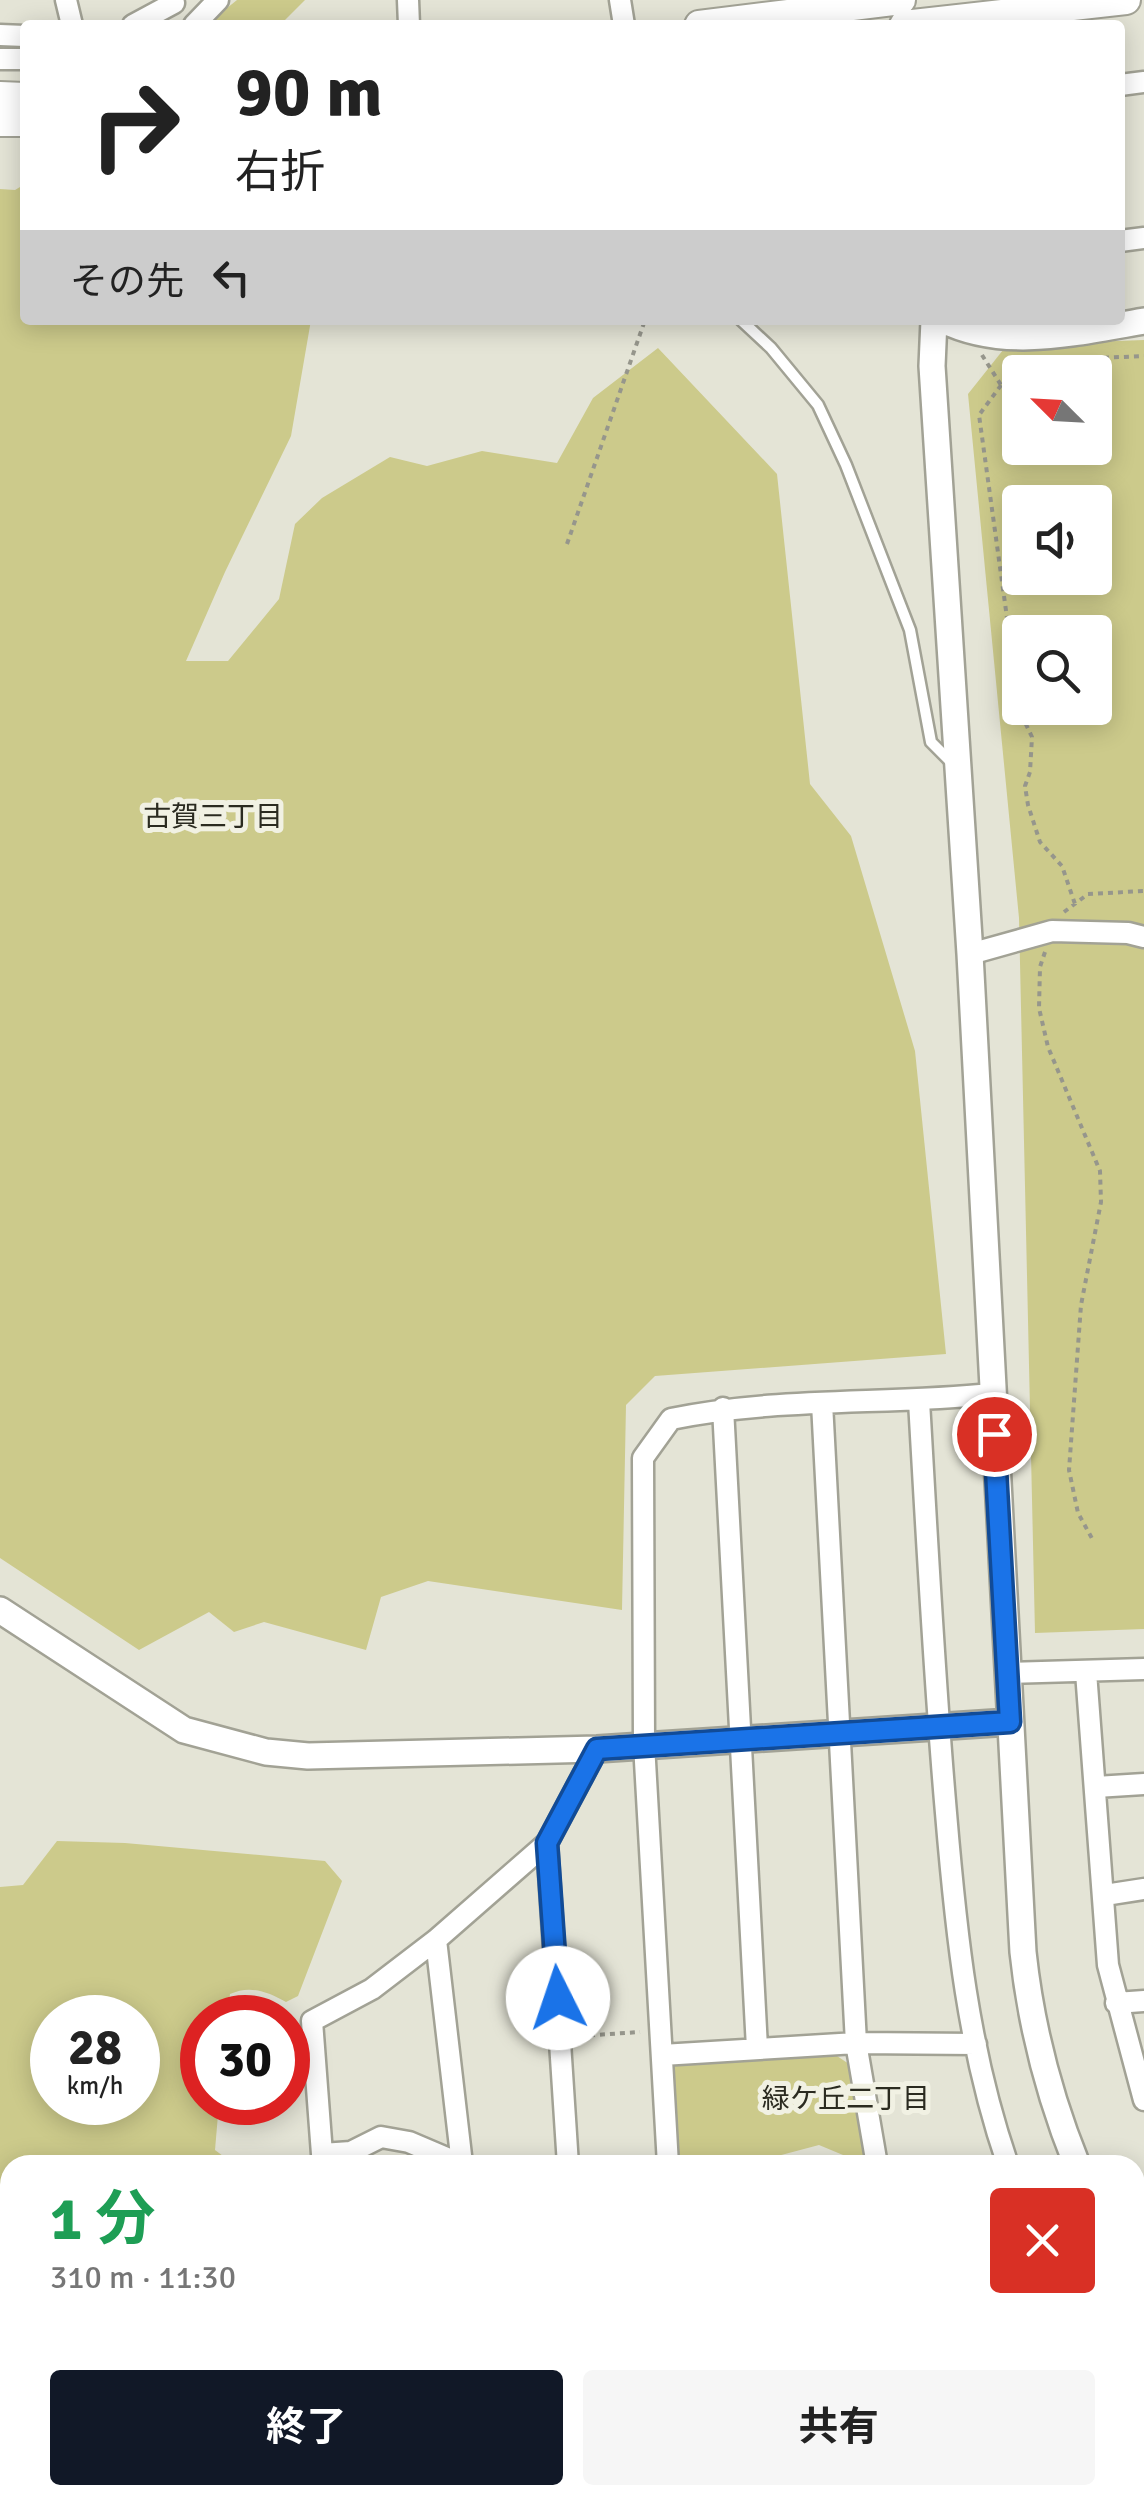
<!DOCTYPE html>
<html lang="ja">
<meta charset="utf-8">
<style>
:root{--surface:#fff;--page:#f6f6f6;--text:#222;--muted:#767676;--accent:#111827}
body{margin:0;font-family:Signika,"Noto Sans JP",sans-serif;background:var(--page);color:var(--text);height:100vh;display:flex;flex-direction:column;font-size:38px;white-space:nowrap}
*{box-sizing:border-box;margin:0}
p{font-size:32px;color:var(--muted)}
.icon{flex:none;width:55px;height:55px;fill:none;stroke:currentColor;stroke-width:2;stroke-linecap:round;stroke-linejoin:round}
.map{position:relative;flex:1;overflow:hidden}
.details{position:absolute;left:0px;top:2155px;width:1145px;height:350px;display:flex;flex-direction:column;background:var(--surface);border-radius:30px 30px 0 0;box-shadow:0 5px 25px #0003}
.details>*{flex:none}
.hud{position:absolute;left:20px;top:20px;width:1105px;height:305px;border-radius:10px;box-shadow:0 5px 25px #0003;background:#fff;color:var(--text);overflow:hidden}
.needle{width:65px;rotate:294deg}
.fabs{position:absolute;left:1002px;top:355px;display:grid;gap:20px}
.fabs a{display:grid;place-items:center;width:110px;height:110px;border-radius:10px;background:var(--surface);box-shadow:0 5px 25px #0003;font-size:50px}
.speed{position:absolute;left:30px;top:1995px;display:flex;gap:20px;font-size:50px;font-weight:700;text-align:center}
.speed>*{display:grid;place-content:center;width:130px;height:130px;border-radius:50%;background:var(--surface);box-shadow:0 5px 25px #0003;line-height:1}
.speed small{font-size:25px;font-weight:400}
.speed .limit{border:15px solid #d22;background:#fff;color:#111}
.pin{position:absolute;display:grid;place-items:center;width:85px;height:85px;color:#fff;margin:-42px;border:5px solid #fff;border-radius:50%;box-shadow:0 2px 10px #0007}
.me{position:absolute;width:110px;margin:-55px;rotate:356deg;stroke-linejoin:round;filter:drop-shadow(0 0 8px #0008)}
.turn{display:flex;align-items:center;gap:35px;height:210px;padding:0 50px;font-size:45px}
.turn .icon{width:130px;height:130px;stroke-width:2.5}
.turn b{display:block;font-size:70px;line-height:85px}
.then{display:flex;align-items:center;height:95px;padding:0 50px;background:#0003;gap:20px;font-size:38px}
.round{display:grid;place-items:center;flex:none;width:105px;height:105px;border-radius:10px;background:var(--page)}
.headline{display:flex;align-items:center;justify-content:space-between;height:170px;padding:0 50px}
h1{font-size:60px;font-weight:700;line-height:75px;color:#1e9e55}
.cta{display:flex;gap:20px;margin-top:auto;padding:20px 50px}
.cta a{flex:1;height:115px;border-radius:10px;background:var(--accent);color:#fff;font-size:40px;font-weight:700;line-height:115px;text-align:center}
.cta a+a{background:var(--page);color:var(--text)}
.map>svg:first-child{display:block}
</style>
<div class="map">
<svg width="1144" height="2505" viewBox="0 0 1144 2505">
<rect width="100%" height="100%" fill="#e4e4d6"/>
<path fill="#dbdbc5" d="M 527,2495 L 814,2495 L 810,2505 L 526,2505 Z"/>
<path fill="#ccca8b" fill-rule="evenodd" d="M 237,0 L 305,0 L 280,25 L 206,25 Z
M 25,184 L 25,320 L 311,320 L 291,436 L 225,572 L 186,661 L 228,661 L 279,599 L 295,524 L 322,498 L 390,457 L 427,466 L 482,451 L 557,463 L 593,398 L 658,348 L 777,474 L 810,784 L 851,836 L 915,1051 L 946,1354 L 655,1376 L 626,1405 L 622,1610 L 428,1581 L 381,1597 L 366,1650 L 264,1622 L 234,1632 L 209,1612 L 139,1650 L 0,1558 L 0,189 L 15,190 Z
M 1144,340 L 1144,1629 L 1035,1633 L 1019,918 L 968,394 L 1007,345 ZM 1020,372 L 1095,372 L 1095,448 L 1020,448 ZM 1020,502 L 1095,502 L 1095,578 L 1020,578 ZM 1020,632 L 1095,632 L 1095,708 L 1020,708 Z
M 57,1841 L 125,1843 L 325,1861 L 342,1881 L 298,1996 L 286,2002 C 267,1991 249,1985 230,1994 L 227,2017 L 202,2018 L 202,2102 L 219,2103 L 215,2150 L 235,2165 L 10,2165 L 10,2495 L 498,2495 L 514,2505 L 0,2505 L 0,1887 L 23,1885 ZM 52,2018 L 138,2018 L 138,2102 L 52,2102 Z
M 837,2056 L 852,2066 L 865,2165 L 844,2165 L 843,2155 L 819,2145 L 770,2158 L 677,2161 L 670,2072 L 677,2064 Z
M 359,2153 L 401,2161 L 402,2165 L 309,2165 Z"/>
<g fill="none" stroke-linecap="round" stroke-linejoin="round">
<g stroke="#a2a295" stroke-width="15">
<path id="service" d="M 741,320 L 771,348 L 818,405 L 846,465 L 910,630 L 931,742 L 954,765"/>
</g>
<g stroke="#a2a295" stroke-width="25">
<path id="minor" d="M 66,0 L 72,25
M 408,0 L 409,25
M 620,0 L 624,25
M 133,25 L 174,3 L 173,0
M 194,25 L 218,0
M 0,35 L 25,36
M 0,59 L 25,59
M 1120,85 L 1144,82
M 1120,241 L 1144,238
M 970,954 L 1052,931 L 1128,933 L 1144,937
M 919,1401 C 927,1538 934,1676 946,1813 C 956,1933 968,2050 1008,2165
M 822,1403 L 856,2043 L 877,2165
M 723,1408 L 757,2048
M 1086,1672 L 1108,1965 L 1144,2100
M 1008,1673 L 1144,1669
M 1096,1787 L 1144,1784
M 547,1843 L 568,2165
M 1105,1895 L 1144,1889
M 436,1940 L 462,2164
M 1116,2003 L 1144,2001
M 662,2055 L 856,2043 L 976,2044
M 463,2165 L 409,2142 L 381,2137 L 351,2152 L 322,2154 L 312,2021 L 372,1989 L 436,1940 L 547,1843 L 597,1749
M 668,2165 L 644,1744 L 643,1458 L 671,1419 C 776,1397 885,1405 991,1394
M 1135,2429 L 1144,2445
M 865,2505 L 888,2495
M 979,2505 L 999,2495"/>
</g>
<g stroke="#a2a295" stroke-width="30">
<path id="tertiary" d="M 934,320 L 932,366 L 970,954 L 1023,1952 C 1031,2027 1049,2096 1077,2165
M 943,320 C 1006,351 1077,332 1144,321
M 0,1610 L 184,1730 L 266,1752 L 308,1756 L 597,1749 L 1010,1722
M 1135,2282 L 1144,2299"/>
</g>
<g stroke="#a2a295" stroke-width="32">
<path id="secondary" d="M 699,25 L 901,0
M 904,25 L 1126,0
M 0,96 L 25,97
M 0,122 L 25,122"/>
</g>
<path stroke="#96968c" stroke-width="4" stroke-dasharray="5 5" stroke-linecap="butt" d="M 982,355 L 1001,385
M 1054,360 L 1144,356
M 1019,361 L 979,415 L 1020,712 L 1032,737 L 1030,772 L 1025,786 L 1028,805 L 1040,842 L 1062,866 L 1075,904
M 567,544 L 645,320
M 1064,912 L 1088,894 L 1144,891
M 1045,952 L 1040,967 L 1039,1008 L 1048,1047 L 1100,1171 L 1101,1202 L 1081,1305 L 1069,1470 L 1078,1513 L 1094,1542
M 580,2036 L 640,2032"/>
<use href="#service" stroke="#fff" stroke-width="10"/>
<use href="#minor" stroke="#fff" stroke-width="20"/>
<use href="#tertiary" stroke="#fff" stroke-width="25"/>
<use href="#secondary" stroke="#fff" stroke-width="28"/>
</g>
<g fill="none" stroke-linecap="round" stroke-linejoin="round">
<g stroke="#114b97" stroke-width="25">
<path id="route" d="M 558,1998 L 547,1843 L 597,1749 L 1010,1722 L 994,1434"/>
</g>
<use href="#route" stroke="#1a73e8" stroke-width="18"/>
</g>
<g text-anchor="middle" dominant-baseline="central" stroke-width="10" stroke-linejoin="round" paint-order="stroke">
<g font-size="28" fill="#2b2b20" stroke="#f1f1e3">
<text x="213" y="817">古賀三丁目</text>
<text x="846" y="2099">緑ケ丘二丁目</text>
</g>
</g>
</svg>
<div class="fabs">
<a><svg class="needle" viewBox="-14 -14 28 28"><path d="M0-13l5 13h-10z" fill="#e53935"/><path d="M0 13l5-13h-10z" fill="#767676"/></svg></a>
<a><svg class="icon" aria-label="sound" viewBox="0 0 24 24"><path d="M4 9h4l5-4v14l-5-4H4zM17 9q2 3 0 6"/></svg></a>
<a><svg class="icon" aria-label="search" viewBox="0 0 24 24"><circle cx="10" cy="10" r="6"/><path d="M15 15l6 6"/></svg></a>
</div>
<div class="speed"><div>28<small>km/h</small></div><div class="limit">30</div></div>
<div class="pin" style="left:994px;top:1434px;background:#d93025"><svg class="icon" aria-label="arrive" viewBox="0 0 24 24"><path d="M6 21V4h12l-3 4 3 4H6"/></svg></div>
<svg class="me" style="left:558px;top:1998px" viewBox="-20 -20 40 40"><circle r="19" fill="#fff"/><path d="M0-13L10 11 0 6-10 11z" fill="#1a73e8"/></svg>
<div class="hud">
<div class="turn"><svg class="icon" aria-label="right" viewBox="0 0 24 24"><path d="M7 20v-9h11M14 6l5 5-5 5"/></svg><div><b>90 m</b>右折</div></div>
<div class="then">その先<svg class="icon" aria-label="left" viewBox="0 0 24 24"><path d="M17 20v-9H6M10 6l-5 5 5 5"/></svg></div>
</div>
<section class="details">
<div class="headline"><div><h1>1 分</h1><p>310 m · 11:30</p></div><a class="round" style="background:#d93025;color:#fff"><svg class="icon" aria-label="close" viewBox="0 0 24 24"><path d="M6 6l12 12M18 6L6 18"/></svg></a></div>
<div class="cta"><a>終了</a><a>共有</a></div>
</section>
</div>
